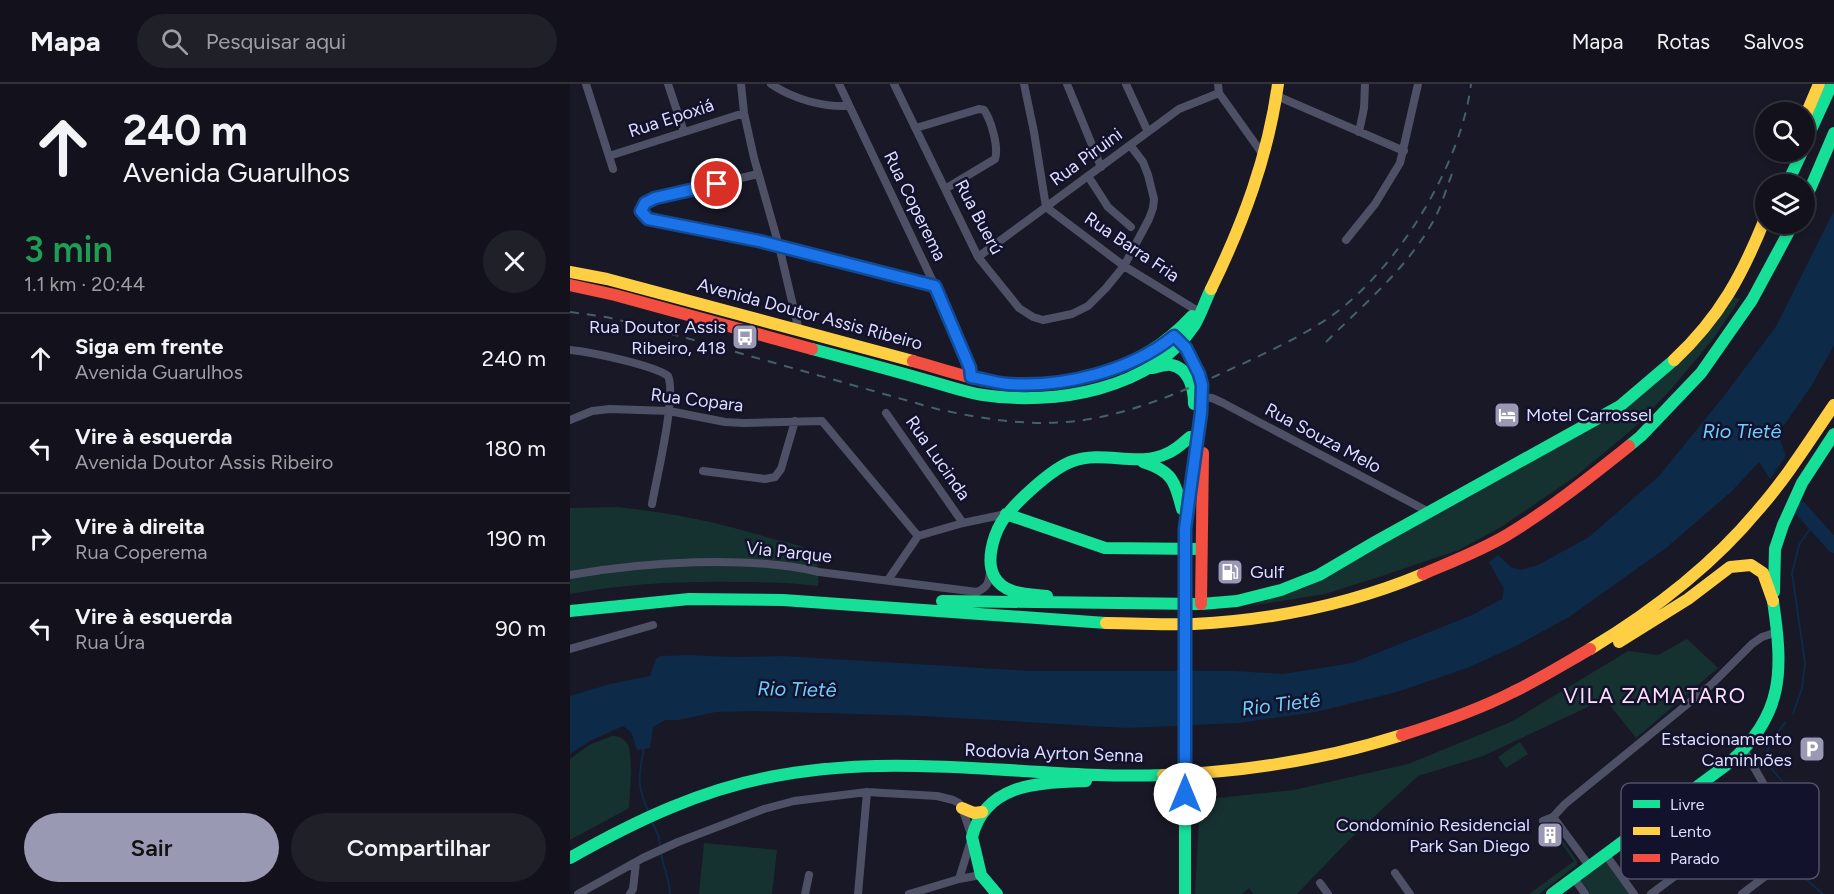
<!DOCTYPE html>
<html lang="pt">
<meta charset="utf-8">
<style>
:root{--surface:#13121c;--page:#202029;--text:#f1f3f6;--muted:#9d9ea3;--line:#32323b;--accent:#9999b3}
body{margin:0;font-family:Figtree,sans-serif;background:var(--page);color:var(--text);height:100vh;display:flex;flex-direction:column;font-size:22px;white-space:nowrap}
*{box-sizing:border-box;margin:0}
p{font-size:20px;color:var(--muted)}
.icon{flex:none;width:33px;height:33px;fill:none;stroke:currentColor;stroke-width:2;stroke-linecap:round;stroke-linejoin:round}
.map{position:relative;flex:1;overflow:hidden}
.side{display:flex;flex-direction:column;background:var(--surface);width:570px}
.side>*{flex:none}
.guide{background:#13121c;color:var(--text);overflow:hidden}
.buttons{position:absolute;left:1185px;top:18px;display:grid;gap:12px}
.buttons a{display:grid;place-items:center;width:60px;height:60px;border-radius:50%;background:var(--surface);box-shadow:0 3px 9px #0003,0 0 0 2px var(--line);font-size:30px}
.pin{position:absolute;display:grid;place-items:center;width:51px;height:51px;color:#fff;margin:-26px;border:3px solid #fff;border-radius:50%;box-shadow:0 2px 6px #0007}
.me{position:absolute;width:66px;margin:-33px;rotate:0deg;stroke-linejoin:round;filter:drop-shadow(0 0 4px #0008)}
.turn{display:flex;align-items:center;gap:21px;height:126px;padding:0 24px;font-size:27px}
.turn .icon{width:78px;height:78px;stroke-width:2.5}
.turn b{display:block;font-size:42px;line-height:51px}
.round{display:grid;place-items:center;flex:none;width:63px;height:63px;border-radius:32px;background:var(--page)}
.head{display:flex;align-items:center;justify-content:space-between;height:102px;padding:0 24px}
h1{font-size:36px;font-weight:600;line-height:45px;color:#1e9e55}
.action{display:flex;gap:12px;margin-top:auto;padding:12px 24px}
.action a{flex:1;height:69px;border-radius:36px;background:var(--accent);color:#111;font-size:24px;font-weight:600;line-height:69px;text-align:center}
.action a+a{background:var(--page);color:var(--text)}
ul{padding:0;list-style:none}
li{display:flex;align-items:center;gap:18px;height:90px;padding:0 24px;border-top:2px solid var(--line)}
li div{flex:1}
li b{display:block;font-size:22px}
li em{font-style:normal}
header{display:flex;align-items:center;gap:36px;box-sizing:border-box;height:84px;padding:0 30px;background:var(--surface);border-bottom:2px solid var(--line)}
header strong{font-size:28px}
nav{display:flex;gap:33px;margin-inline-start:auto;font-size:21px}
.search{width:420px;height:54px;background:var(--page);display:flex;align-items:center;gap:15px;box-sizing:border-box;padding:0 21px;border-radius:33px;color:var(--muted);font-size:22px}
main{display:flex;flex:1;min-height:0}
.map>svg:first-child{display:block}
</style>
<header>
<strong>Mapa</strong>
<div class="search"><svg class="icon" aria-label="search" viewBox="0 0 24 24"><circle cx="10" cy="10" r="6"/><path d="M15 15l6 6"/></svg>Pesquisar aqui</div>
<nav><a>Mapa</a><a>Rotas</a><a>Salvos</a></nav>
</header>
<main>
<section class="side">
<div class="guide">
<div class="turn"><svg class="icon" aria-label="ahead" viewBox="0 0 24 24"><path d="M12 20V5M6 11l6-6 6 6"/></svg><div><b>240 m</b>Avenida Guarulhos</div></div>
</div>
<div class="head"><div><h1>3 min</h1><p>1.1 km · 20:44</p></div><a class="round"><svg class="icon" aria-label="close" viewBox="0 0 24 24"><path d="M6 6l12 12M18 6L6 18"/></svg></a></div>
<ul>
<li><svg class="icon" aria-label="ahead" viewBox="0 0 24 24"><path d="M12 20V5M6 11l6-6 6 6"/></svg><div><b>Siga em frente</b><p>Avenida Guarulhos</p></div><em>240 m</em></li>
<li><svg class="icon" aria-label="left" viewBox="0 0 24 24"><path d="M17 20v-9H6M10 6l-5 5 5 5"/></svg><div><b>Vire à esquerda</b><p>Avenida Doutor Assis Ribeiro</p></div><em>180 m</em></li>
<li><svg class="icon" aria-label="right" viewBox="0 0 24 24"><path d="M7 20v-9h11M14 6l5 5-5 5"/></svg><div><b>Vire à direita</b><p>Rua Coperema</p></div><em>190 m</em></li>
<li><svg class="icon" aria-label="left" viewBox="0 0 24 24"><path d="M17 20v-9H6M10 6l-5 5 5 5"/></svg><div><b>Vire à esquerda</b><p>Rua Úra</p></div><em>90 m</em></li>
</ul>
<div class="action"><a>Sair</a><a>Compartilhar</a></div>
</section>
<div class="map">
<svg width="1264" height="810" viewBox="0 0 1264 810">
<rect width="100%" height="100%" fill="#191826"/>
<path fill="#163230" d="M 1164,213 L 1170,215 L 1143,255 L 1103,303 L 1065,343 L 1006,392 L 931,443 L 889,466 L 812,492 L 755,510 L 680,522 L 736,503 L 1055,326 Z
M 47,423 C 99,428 150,439 200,454 C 211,458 226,459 236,465 C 249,472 249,488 248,502 C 220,498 193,498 165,498 C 110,497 55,500 0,510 L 0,424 Z
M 1117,555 L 1148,584 L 1066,654 L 1035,615 L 913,672 L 848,692 L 778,757 L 727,810 L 683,810 L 679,804 L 672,810 L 625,810 L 630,716 L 724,706 L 838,680 L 941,638 L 1058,567 L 1088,571 Z
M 42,652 C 49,652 54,654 58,661 C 63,671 60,711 59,724 L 0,756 L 0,675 L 19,661 Z
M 950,658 L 958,670 L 936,684 L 928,673 Z
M 989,752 L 1007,777 L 1007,781 L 969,810 L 959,810 L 1004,777 L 987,753 Z
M 134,759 L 207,766 L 202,810 L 129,810 Z
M 1036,777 L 1062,810 L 1019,810 L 1009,798 Z"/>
<path fill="#0d2a48" d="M 1264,127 L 1264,261 L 1242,301 L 1208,350 L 1216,372 L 1200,395 L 1189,378 L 1162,407 L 1096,464 L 999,533 L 946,562 L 897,584 L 827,608 L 746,628 L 669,639 L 556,644 L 353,632 L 184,627 L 146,628 L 109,636 L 95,636 L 83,643 L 80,664 L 67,666 L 61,648 L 53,642 L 20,657 L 0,670 L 0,612 L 40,600 L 80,592 L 86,575 L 91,572 L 119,571 L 164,573 L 214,572 L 461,587 L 664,587 L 713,590 L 782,579 L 902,531 L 932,515 L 934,505 L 919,478 L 928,471 L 941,483 L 950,486 L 968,481 L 1019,453 L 1089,392 L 1154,312 L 1207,241 Z"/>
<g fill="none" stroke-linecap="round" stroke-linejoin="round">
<path stroke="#0d2a48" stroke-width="2" d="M 1223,630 L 1232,604 L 1235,579 L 1222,489 L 1229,461 L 1244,439
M 1215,639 L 1205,651 L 1195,672 L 1195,677 L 1211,696 L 1219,714 L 1227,749 L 1230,793 L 1237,796 L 1253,810
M 74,663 C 69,691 66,700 78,727
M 82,738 L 89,753 L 90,764
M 91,769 C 93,783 100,796 100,810"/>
<path stroke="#0d2a48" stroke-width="14" d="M 1230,424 L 1264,462"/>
<path stroke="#4e5066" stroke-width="8" d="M 16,0 L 43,85
M 98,0 L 114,48
M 171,0 L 174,29 L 184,74 L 209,162 L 229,247
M 201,0 C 223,15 252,23 278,22
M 269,0 L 365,202 L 400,284 L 401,293
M 324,0 L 408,173 L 449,224 L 463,233 L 473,236 L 502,230 L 518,222 L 536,204 L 554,182 L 579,135 L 583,124 L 584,115 L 578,91 L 573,78 L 560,61
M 454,0 L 464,48 L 476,123
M 497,0 L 531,83
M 556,0 L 578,48
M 648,0 L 649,9 L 694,72
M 707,12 L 834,67
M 346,44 L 409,25 L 414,26 C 421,36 429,63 425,75 L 375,105
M 789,48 L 794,24 L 795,0
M 39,72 L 174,29
M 188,90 L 85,114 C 78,117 72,119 71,127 L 78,135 L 189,157 L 365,202
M 518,92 L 538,123 L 561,143
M 476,123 L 554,182 L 631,229
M 776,156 L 805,120 L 830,79 L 848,0
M 408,173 L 609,25 L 649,9
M 0,266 C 21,268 83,281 98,292 C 107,311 86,396 82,420
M 631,313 L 642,314 L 653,319 L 859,428
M 316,329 L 393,439
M 0,336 L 22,327 L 40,325 L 99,327 L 155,338 L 174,339 L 252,337 L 348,452
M 133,387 L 195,395 L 205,393 L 211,385 L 225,337
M 0,491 C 74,478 176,471 249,488 L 407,508 C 418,503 419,498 420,488
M 318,496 L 348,452 L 393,439 L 436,430
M 0,565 L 83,541
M 983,733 L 1020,783
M 973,737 L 983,733 L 995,720 L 1142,600 L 1182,560 L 1192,553 L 1207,548
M 1036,771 L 1064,810
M 825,789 L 840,810
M 1004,794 L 1015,810
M 750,799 L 758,810
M 8,810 L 73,774 L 108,758 L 194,725 L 224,717 L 297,708 L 367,712 L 383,716 L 389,719 L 392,724 L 402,753 L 389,795
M 60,810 L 63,805 L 66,778
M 235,810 L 239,791
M 288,810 L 297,708
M 339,810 L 389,795 L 411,791
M 1081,810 L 1204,718
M 1172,810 L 1210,781 L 1213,769 L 1204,718 L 1174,666"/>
<path stroke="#16e098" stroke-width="12" d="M 1234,61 L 1262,0
M 1217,100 L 1232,68
M 1234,119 L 1264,49
M 606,253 L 616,264 L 629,290 L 632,301 L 631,329 L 615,445 L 615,810
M 242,265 C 280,275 318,285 356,296 C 375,301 394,308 413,311 C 484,322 581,306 624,242 C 631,231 635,217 641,205
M 582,284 C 588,283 595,280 601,281 C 619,284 624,305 624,320
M 529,289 C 566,279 596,260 622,232
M 1059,362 L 1071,352 L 1131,289 L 1182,216 L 1223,140
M 573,378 C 602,387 605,397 612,425
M 436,430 L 535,464 L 631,465
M 1204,508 L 1205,465 L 1213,441 L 1232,399 L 1264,350
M 477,512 C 458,510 434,511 424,492 C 416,477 423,453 431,439 C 443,420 482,384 503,377 C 534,366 568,384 598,369 C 606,366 613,359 620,353
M 372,517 L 631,520 L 667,517 L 711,506 L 749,491 L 805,458 L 1050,322 L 1104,276
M 0,527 L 119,515 L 213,516 L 536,539
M 402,753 L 411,791 L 427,810
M 402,753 C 416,698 470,699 516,697
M 0,774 C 65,737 136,703 211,691 C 256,683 302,681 347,682 C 429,683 511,694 593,691
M 982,810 L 1159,679 C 1215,631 1213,585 1203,517"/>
<path stroke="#ffcf43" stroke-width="12" d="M 1234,35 L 1249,0
M 0,188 L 37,195 L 343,277
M 641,205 C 673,139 698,73 708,0
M 1104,276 C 1150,233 1173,190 1196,132
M 536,539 C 565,539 595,541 624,540 C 701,536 781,520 853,490
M 1049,558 L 1118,515 L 1160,483 L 1181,481 L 1193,489 L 1203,517
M 1020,565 C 1083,527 1142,482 1189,425 C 1217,393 1240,356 1264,321
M 593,691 C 673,688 756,675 832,651
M 392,724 L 404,729 L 412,728"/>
<path stroke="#f24e42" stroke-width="12" d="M 0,201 L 45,211 L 242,265
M 343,277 C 374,286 406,297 438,300 C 467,302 501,297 529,289
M 853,490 C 881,478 910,467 937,451 C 980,425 1020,393 1059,362
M 631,520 L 633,369
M 832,651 C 870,639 908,626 943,608 C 970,595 994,580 1020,565"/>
<path stroke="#465f6c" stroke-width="2" stroke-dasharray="9 8" stroke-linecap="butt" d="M 0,228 L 36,233 L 74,242 L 367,325 C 417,336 469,344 520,335 C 565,327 607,310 648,291 C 685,274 724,257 757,235 C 826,188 891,82 901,0
M 756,258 C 795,219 840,182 866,132 C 873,117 878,100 884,84"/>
</g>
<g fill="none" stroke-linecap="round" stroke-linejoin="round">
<g stroke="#114b97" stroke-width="15">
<path id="route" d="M 147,100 L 85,114 L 75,119 L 71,127 L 78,135 L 189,157 L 365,202 L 400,284 L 401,293 C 413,295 426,299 438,300 C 493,304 561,287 604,252 L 616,264 L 629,290 L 632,301 L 631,329 L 615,445 L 615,710"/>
</g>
<use href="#route" stroke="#1a73e8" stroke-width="10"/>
</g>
<defs>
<g id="bus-square" transform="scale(1.35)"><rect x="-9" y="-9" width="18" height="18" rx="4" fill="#9999b3" stroke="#13122c"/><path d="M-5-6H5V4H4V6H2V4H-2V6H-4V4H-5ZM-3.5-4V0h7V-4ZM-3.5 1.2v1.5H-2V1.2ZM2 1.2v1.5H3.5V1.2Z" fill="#fff"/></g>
<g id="hotel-square" transform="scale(1.35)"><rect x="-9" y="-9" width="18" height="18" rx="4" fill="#9999b3" stroke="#13122c"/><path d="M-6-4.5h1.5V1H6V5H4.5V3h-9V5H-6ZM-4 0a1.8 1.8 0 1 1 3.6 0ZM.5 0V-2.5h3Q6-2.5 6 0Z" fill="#fff"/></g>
<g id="fuel-square" transform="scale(1.35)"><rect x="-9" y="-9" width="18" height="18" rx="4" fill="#9999b3" stroke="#13122c"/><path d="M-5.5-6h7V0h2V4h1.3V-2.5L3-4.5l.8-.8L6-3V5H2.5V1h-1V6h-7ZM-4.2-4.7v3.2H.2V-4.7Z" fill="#fff"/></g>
<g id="parking-square" transform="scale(1.35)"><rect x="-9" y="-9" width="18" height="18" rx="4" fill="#9999b3" stroke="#13122c"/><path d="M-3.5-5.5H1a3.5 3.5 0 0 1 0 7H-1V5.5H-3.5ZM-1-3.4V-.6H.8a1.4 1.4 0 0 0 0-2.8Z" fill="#fff"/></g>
<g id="building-square" transform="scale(1.35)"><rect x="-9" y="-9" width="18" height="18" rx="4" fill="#9999b3" stroke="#13122c"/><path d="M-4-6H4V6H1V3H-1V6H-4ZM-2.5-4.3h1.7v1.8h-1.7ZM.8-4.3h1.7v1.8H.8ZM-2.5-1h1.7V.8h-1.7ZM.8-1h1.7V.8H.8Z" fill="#fff"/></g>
</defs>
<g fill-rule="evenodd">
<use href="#bus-square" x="175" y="253"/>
<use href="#hotel-square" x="937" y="331"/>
<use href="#fuel-square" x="660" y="488"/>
<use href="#parking-square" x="1242" y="665"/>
<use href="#building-square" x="980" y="751"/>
</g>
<g text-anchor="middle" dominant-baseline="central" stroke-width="5" stroke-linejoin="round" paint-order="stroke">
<g font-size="18" fill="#dedfff" stroke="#13122c">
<text transform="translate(101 34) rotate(-18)">Rua Epoxiá</text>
<text transform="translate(516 73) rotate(-36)">Rua Piruini</text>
<text transform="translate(345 122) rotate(64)">Rua Coperema</text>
<text transform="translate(409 133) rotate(62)">Rua Buerú</text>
<text transform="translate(562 163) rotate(34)">Rua Barra Fria</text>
<text transform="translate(240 230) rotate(15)">Avenida Doutor Assis Ribeiro</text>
<text transform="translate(127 316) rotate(7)">Rua Copara</text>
<text transform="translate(753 354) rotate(28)">Rua Souza Melo</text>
<text transform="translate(368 374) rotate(55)">Rua Lucinda</text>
<text transform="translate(219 468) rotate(6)">Via Parque</text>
<text transform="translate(484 669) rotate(2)">Rodovia Ayrton Senna</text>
</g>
<g font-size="18" fill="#dedfff" stroke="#13122c" text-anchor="end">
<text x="156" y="243">Rua Doutor Assis<tspan x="156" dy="21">Ribeiro, 418</tspan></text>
<text x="956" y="331" text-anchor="start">Motel Carrossel</text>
<text x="680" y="488" text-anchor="start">Gulf</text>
<text x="1222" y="655">Estacionamento<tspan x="1222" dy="21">Caminhões</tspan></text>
<text x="960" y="741">Condomínio Residencial<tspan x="960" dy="21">Park San Diego</tspan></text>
</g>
<g font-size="20" font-style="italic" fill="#6dcffd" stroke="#13122c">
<text x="1172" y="347">Rio Tietê</text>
<text transform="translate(227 605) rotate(1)">Rio Tietê</text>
<text transform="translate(711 620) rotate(-7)">Rio Tietê</text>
</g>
<g font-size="21" letter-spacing="1.5" fill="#ffe0f8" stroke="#13122c">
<text x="1085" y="611">VILA ZAMATARO</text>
</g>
</g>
<rect x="1051" y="699" width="198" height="96" rx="9" fill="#13122c" stroke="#50506b" stroke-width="1.5"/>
<rect x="1063" y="716" width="27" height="8" fill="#16e098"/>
<rect x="1063" y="743" width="27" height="8" fill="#ffcf43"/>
<rect x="1063" y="770" width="27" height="8" fill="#f24e42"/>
<g font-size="16" fill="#dedfff">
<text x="1100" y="726">Livre</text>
<text x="1100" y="753">Lento</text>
<text x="1100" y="780">Parado</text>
</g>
</svg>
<div class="buttons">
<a><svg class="icon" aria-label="search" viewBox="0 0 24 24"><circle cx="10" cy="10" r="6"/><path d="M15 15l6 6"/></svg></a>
<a><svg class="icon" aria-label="layers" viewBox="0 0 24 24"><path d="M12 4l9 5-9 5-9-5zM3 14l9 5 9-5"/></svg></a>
</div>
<div class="pin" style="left:147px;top:100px;background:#d93025"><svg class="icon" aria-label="arrive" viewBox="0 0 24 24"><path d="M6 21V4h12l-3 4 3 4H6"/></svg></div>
<svg class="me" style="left:615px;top:710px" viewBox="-20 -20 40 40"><circle r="19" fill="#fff"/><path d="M0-13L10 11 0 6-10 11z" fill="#1a73e8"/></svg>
</div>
</main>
